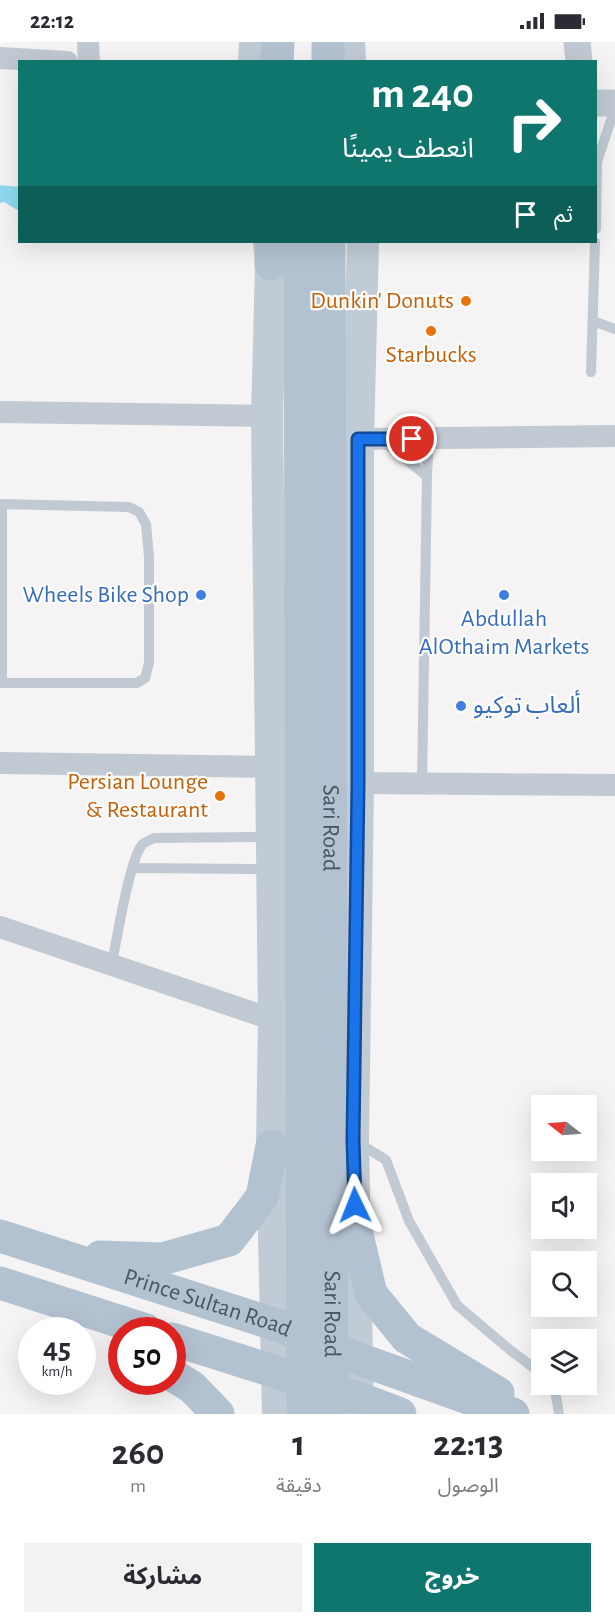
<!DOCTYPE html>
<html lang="ar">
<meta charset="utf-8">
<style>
:root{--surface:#fff;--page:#f2f2f3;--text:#2b2b33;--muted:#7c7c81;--accent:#0f766e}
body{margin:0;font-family:"Alegreya Sans","Noto Sans Arabic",sans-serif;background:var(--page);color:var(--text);direction:rtl;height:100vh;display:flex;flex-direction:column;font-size:22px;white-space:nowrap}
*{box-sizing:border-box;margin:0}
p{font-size:20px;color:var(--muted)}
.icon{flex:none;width:33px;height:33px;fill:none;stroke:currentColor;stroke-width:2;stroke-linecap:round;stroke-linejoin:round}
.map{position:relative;height:1372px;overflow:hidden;direction:ltr}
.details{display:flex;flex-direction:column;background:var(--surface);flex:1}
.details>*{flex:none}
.guide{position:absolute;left:18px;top:18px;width:579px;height:183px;border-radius:0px;box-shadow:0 6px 24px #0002;direction:rtl;background:#0f766e;color:#fff;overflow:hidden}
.needle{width:39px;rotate:287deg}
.controls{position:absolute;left:531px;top:1053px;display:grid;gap:12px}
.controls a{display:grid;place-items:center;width:66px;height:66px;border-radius:0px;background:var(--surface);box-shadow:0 6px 24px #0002;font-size:30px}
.speed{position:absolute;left:18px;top:1275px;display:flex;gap:12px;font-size:30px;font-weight:700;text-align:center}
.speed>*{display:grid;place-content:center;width:78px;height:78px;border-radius:50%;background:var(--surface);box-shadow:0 6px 24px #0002;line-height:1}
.speed small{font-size:15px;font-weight:400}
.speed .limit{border:9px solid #d22;background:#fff;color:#111}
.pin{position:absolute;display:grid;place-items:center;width:51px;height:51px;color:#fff;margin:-26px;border:3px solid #fff;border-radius:50%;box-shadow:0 2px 6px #0007}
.me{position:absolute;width:66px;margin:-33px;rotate:358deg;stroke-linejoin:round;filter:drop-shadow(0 0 4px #0008)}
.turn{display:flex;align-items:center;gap:21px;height:126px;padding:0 24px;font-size:27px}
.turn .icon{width:78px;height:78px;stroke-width:2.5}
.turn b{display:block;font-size:42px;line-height:51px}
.then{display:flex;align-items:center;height:57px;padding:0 24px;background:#0003;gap:12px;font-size:22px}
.eta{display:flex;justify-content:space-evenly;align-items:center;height:102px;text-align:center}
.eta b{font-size:36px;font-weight:700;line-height:42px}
.button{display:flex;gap:12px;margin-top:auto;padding:12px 24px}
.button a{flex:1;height:69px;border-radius:0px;background:var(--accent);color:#fff;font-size:24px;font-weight:700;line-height:69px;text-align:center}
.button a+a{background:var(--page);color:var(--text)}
.status{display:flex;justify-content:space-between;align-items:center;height:42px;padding:0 30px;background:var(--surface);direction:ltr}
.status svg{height:16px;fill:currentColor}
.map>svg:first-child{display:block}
</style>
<div class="status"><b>22:12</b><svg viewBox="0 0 49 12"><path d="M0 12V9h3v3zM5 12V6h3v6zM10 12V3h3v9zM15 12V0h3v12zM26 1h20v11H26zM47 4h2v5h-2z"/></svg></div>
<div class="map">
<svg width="615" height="1372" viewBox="0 0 615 1372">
<rect width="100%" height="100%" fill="#f5f3f3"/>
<path fill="#90daee" d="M 0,143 L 19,145 L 19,169 L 4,160 L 0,161 Z"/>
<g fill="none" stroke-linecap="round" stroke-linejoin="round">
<path stroke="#c1cad2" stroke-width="10" d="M 596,120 L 597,120 L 596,187
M 597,120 L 615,66
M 593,279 L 615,287
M 591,330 L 595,200
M 384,400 L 427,434 L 422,742
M 427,434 L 429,397
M 0,462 L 129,465 L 139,470 L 146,482 L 149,515 L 149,621 L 145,636 L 137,641 L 0,641
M 2,641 L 2,462
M 133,826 L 271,827
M 112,922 C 116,900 130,816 142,803 C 144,800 150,798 154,796 L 269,795
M 357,1100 L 386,1118 L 409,1179 L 457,1263 L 510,1308 L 542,1332
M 554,1342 L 559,1372"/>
<path stroke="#c1cad2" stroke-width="22" d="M 88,0 L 89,20
M 0,16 L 67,20
M 0,370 L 267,374
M 358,397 L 615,394
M 0,721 L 271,725
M 358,741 L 615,743
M 0,885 L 274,978"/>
<path stroke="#c1cad2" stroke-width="27" d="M 577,0 L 579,20
M 596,61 L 615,61"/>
<path stroke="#c1cbd6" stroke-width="32" d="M 349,0 L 350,20
M 254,20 L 255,0
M 269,200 L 271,222 L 267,374 L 274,978 L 272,1104 L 278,1372
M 358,1372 L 353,1097 L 358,741 L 358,397 L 363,200"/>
<g stroke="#b3c2d1" stroke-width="33">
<path d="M 277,20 L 278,0"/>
<path d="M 328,20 L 328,0"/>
<path d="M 300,200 L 303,1372"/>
<path id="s1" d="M 329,200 L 332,1372"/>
<path d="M 271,222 L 272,200"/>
<path d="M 355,1184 L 371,1252 L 407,1296 L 498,1351"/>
<path id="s2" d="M 0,1194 L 277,1283 L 356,1316 L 513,1372"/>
<path d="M 100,1215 L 162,1217 L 229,1198 L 262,1155 L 272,1104"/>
<path d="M 0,1241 L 146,1288"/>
<path d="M 172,1297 L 358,1356 L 400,1372"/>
<path d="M 172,1333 L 192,1345 L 218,1372"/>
</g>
</g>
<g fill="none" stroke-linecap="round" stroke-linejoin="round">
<g stroke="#114b97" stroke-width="15">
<path id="route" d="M 355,1163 L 353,1098 L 358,741 L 358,397 L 412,397"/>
</g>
<use href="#route" stroke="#1a73e8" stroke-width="10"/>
</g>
<g fill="#e8710a" stroke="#fff" stroke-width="2">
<circle cx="466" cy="259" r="6"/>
<circle cx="431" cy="289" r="6"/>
<circle cx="220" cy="754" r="6"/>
</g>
<g fill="#3f7fe0" stroke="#fff" stroke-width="2">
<circle cx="201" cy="553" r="6"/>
<circle cx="504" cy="553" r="6"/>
<circle cx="461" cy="664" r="6"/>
</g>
<g text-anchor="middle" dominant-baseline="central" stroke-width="4.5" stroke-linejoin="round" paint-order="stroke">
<g font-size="24" fill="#c56008" stroke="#fff" text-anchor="end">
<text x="454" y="259">Dunkin' Donuts</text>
<text x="431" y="313" text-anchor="middle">Starbucks</text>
<text x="208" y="740">Persian Lounge<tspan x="208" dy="28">&amp; Restaurant</tspan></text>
</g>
<g font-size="24" fill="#366cbe" stroke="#fff" text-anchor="end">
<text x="189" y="553">Wheels Bike Shop</text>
<text x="504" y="577" text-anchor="middle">Abdullah<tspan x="504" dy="28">AlOthaim Markets</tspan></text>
<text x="473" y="664" text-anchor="start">ألعاب توكيو</text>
</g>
<g font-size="24" fill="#4a5661" stroke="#fff">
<text stroke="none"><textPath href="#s1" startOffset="586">Sari Road</textPath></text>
<text stroke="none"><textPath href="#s2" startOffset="218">Prince Sultan Road</textPath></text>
<text stroke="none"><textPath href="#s1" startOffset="1072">Sari Road</textPath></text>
</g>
</g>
</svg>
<div class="controls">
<a><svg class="needle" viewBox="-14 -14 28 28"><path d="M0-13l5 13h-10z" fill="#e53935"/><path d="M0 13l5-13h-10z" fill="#7c7c81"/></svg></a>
<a><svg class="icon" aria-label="sound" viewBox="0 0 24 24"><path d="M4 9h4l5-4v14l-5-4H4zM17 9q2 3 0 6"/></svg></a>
<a><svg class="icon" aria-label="search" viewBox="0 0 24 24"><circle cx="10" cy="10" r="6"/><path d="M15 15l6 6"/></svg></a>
<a><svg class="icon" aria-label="layers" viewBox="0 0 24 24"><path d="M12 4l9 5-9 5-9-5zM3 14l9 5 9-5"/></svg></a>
</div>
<div class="speed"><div>45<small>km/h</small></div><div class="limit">50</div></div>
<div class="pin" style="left:412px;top:397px;background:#d93025"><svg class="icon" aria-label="arrive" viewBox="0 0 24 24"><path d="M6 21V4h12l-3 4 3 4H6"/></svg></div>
<svg class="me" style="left:355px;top:1163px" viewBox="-20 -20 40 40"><path d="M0-17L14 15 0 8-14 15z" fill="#1a73e8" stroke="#fff" stroke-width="4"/></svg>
<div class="guide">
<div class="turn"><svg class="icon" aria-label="right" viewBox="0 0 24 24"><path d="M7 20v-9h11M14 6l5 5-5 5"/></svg><div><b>240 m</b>انعطف يمينًا</div></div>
<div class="then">ثم<svg class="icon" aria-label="arrive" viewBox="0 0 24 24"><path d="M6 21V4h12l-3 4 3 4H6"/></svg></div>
</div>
</div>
<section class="details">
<div class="eta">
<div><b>22:13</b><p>الوصول</p></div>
<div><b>1</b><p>دقيقة</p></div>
<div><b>260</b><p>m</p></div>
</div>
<div class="button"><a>خروج</a><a>مشاركة</a></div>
</section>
